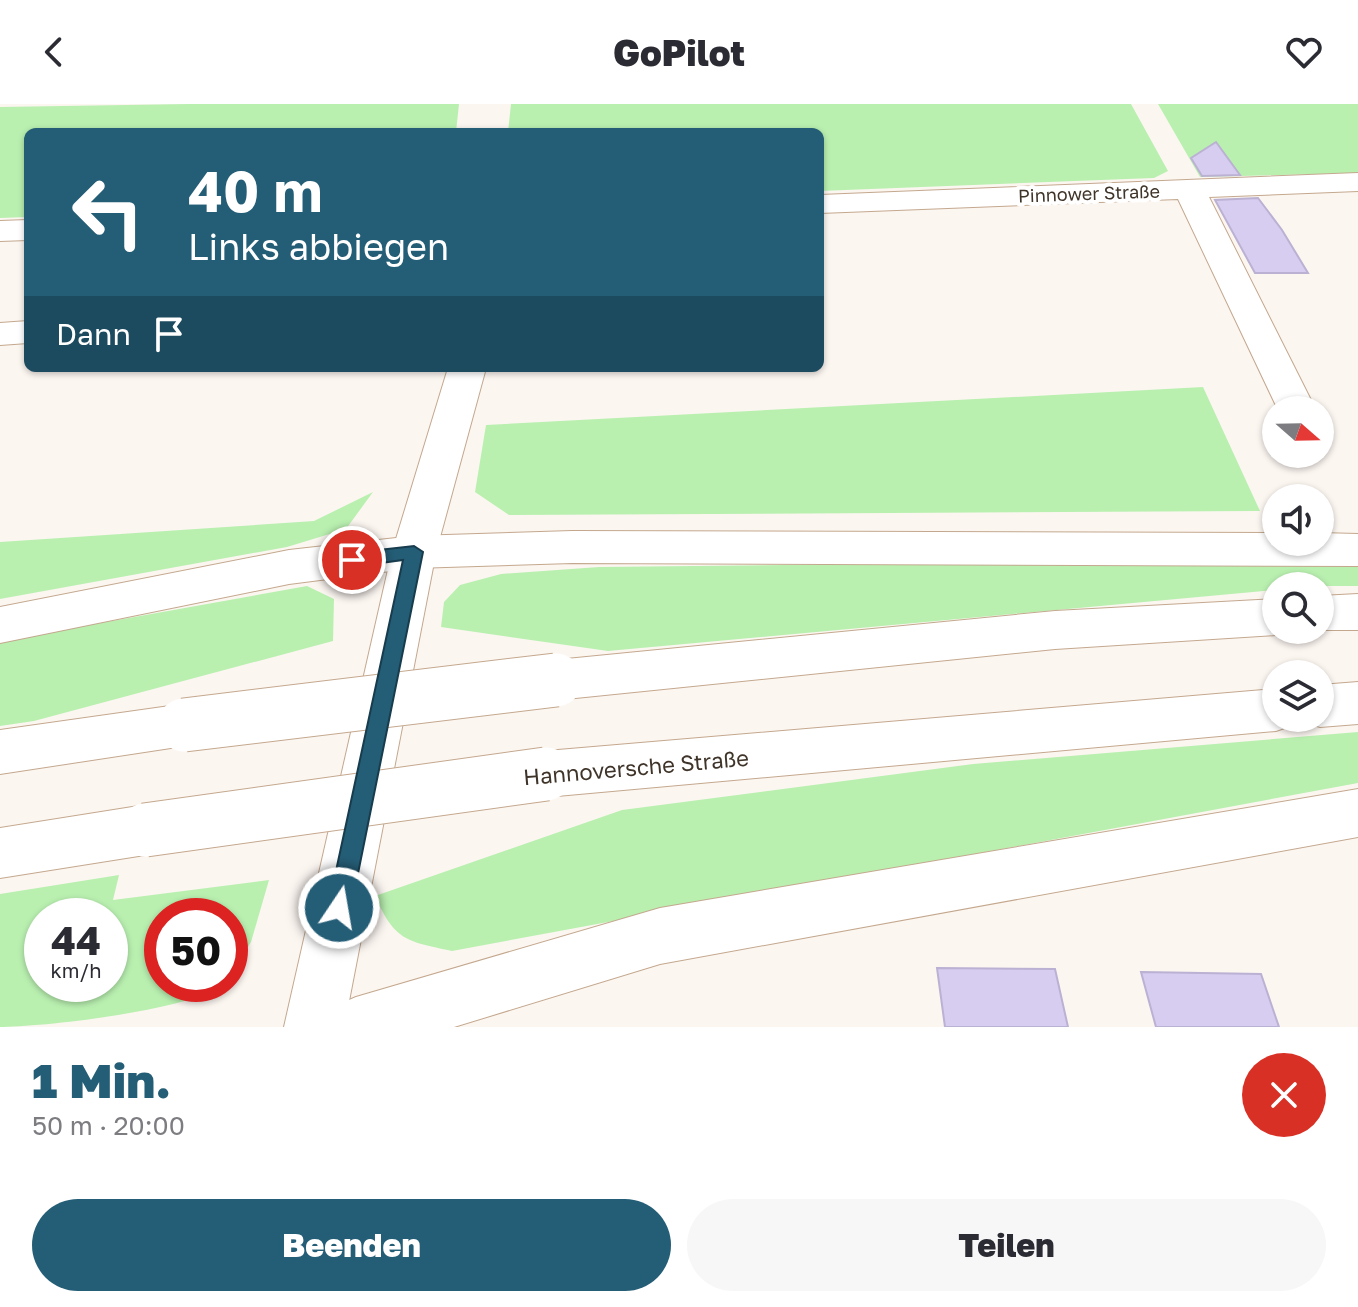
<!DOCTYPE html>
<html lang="de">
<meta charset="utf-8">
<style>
:root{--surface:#fff;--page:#f7f7f7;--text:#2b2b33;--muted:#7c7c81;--accent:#245d76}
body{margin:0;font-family:"Golos Text",sans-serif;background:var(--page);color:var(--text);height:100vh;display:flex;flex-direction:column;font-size:30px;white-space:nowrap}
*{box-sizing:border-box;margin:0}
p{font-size:26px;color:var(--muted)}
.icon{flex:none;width:44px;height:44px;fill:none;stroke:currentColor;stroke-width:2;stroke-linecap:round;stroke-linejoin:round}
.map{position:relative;height:923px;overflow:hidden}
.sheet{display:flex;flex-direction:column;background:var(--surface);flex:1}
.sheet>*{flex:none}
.top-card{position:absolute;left:24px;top:24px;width:800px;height:244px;border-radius:12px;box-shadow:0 2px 6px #0004;background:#245d76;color:#fff;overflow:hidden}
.needle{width:52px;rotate:110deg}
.tools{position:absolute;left:1262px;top:292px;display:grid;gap:16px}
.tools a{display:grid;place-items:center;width:72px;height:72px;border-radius:50%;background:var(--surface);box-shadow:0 2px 6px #0004;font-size:40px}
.speed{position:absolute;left:24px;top:794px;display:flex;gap:16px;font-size:40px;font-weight:700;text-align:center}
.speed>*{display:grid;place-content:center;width:104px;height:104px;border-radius:50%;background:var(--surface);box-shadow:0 2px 6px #0004;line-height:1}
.speed small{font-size:20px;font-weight:400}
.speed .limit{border:12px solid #d22;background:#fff;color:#111}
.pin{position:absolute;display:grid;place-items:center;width:68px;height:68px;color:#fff;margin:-34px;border:4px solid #fff;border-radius:50%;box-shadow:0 2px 8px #0007}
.me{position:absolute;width:88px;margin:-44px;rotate:12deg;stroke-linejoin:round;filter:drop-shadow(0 0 6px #0008)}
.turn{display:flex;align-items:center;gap:28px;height:168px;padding:0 32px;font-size:36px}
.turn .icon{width:104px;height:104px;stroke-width:2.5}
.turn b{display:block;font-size:56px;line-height:68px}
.then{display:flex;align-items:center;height:76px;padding:0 32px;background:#0003;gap:16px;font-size:30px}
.round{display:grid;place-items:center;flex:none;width:84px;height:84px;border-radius:42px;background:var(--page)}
.headline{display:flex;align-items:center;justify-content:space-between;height:136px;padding:0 32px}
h1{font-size:48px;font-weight:800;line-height:60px;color:var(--accent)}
.button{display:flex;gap:16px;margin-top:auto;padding:16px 32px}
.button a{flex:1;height:92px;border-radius:48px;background:var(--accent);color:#fff;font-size:32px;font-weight:800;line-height:92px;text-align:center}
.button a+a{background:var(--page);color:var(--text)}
header{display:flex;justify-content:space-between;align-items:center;height:104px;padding:0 32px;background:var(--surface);font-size:36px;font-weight:800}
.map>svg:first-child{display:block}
</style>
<header><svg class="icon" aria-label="back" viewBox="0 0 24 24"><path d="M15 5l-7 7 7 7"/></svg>GoPilot<svg class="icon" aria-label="heart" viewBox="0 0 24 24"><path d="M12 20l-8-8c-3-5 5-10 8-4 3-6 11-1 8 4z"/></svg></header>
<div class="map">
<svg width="1358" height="923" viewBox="0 0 1358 923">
<rect width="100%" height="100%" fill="#fcf6f1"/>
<path fill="#b9f0b0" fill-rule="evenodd" d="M 188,0 L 459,0 L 456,28 L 28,28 L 28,113 L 0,114 L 0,3 Z
M 511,0 L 1131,0 L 1168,67 L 1154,74 L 820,87 L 820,28 L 508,28 Z
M 1158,0 L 1358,0 L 1358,69 L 1200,73 Z
M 1203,283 L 1260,407 L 509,411 L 475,388 L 486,321 Z
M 373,388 L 346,425 L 287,443 L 0,495 L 0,438 L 314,417 Z
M 875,460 L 1358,460 L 1358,482 L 1276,482 L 1276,486 L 608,547 L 441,523 L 444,498 L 460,481 L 501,470 L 599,463 Z
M 307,482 L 334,495 L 333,537 L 34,617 L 0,622 L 0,537 Z
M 1358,628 L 1358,679 L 452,847 C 406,837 395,837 375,792 L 622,706 L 973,660 Z
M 119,771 L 113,796 L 269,776 L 251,838 L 230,872 L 230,812 L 162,812 L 162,880 L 222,880 C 195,906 42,923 0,923 L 0,790 ZM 110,812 L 110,880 L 42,880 L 42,812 Z"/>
<path fill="#d6cdf0" stroke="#bbb1d3" stroke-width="2" d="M 1216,38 L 1240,71 L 1202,72 L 1191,54 Z
M 1258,94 L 1282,126 L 1308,169 L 1255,169 L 1215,96 Z
M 937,864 L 1055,865 L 1068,923 L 945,923 Z
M 1141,868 L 1261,870 L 1279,923 L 1156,923 Z"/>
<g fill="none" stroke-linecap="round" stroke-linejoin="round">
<g stroke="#c4a88e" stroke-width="2">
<path id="minor" d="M 1358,69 L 1358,87 L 1209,93 L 1316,306 L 1278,306 L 1178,95 L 820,109 L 820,91 Z
M 28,116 L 28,136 L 0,137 L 0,117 Z
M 28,217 L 28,239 L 0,241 L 0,219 Z
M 448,264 L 486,264 L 436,448 L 429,460 L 414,464 L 399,460 L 392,448 Z"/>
</g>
<g stroke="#c4a88e" stroke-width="2">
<path id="major" d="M 414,432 L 429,436 L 436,448 L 344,923 L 284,923 L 392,448 L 399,436 Z"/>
</g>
<g stroke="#c4a88e" stroke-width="2">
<path id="highway" d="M 572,427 L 1276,429 L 1276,438 L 1320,438 L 1320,429 L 1358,430 L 1358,462 L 572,459 L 414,464 L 289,480 L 0,539 L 0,503 L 289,446 L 414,432 Z
M 1358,490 L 1358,526 L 1313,526 L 1320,526 L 1320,492 Z
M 1276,495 L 1276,526 L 1292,526 L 1276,531 L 1055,545 L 556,596 L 539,590 L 532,576 L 539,562 L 556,556 L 1055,507 Z
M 1358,578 L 1358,620 L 1320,623 L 1303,617 L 1301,614 L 1320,614 L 1320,581 Z
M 1276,585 L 1276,614 L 1297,614 L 1293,621 L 1276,627 L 546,693 L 528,686 L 520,670 L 528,654 L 546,647 Z
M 184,600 L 202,606 L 209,621 L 202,636 L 184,642 L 0,670 L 0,626 Z
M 1358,685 L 1358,733 L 660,860 L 454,923 L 326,923 L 335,902 L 356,893 L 660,804 Z
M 145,701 L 164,709 L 172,726 L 164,743 L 145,751 L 0,774 L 0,724 Z"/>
</g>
<use href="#minor" fill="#fff" fill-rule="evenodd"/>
<use href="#major" fill="#fff" fill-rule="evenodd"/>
<use href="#highway" fill="#fff" fill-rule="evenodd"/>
<g stroke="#c4a88e" stroke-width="55" stroke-linecap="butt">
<path id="highway-bridge" d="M 184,621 L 556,576
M 145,726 L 546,670"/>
</g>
<use href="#highway-bridge" stroke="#fff" stroke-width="53"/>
</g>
<path fill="#245d76" stroke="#173c4d" stroke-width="2" d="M 414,442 L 423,448 L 351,804 L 348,812 L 339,816 L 331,812 L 328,804 L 403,456 L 352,463 L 343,456 L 352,449 Z"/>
<g text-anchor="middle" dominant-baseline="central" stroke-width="8" stroke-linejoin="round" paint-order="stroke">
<g font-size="18" fill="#3f3429" stroke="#fff">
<text transform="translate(1089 89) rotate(-2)">Pinnower Straße</text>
</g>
<g font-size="22" fill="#3f3429" stroke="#fff">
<text transform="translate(636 663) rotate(-5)">Hannoversche Straße</text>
</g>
</g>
</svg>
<div class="tools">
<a><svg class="needle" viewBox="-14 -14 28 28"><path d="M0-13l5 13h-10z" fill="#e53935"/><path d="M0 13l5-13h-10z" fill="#7c7c81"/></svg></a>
<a><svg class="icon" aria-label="sound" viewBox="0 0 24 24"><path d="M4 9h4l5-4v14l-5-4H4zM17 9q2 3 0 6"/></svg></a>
<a><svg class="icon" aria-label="search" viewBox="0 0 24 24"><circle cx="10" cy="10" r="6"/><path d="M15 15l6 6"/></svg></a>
<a><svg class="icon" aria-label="layers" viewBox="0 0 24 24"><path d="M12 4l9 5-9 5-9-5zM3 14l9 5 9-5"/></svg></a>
</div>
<div class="speed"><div>44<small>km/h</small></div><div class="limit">50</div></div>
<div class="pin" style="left:352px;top:456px;background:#d93025"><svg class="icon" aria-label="arrive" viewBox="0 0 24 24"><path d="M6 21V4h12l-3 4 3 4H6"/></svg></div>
<svg class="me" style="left:339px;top:804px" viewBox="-20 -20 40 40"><circle r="17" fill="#245d76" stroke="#fff" stroke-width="3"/><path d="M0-11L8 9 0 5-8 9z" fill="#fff"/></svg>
<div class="top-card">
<div class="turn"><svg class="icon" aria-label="left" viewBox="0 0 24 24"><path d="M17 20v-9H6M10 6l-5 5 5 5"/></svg><div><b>40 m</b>Links abbiegen</div></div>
<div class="then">Dann<svg class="icon" aria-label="arrive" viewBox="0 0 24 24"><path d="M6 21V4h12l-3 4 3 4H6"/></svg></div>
</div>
</div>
<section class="sheet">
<div class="headline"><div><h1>1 Min.</h1><p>50 m · 20:00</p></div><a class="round" style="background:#d93025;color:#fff"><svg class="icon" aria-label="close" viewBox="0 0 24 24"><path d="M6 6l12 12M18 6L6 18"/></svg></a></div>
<div class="button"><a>Beenden</a><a>Teilen</a></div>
</section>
